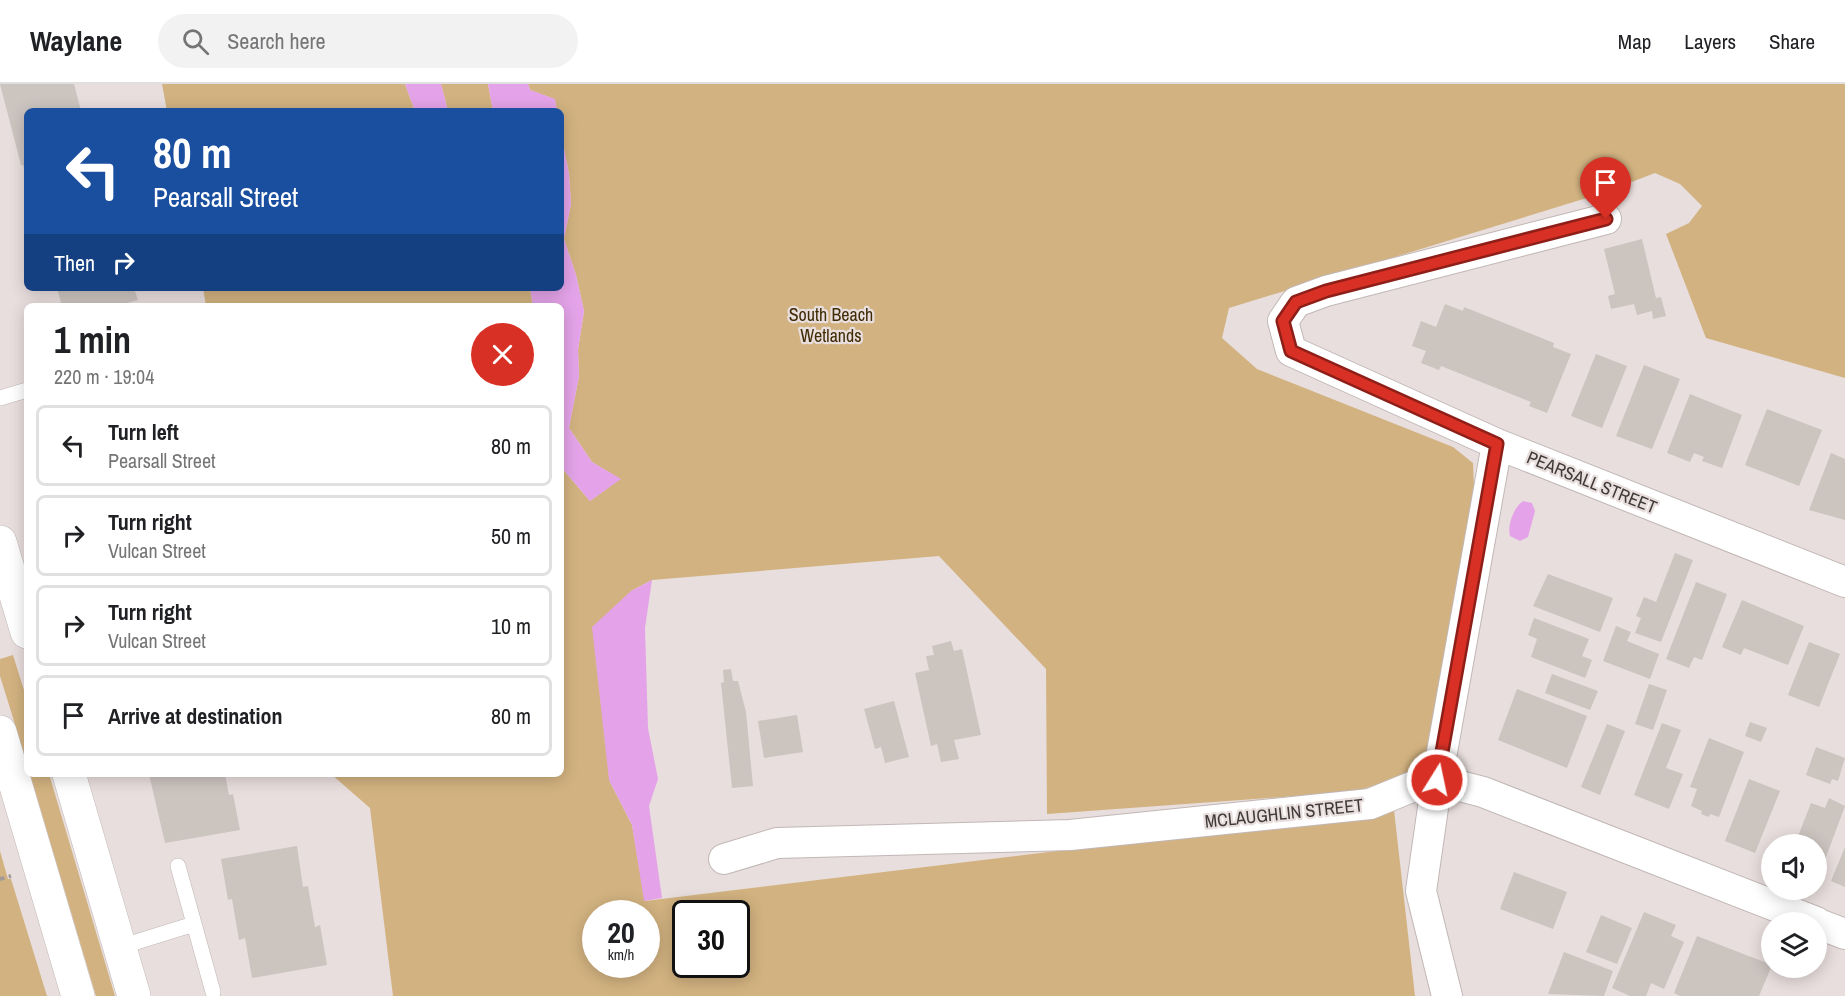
<!DOCTYPE html>
<meta charset="utf-8">
<style>
:root{--surface:#fff;--page:#f2f2f2;--text:#202124;--muted:#757577;--line:#e0e0e0}
body{margin:0;font-family:"Archivo Narrow",sans-serif;background:var(--page);color:var(--text);height:100vh;display:flex;flex-direction:column;font-size:22px;white-space:nowrap}
*{box-sizing:border-box;margin:0}
p{font-size:20px;color:var(--muted)}
.icon{flex:none;width:33px;height:33px;fill:none;stroke:currentColor;stroke-width:2;stroke-linecap:round;stroke-linejoin:round}
.map{position:relative;flex:1;overflow:hidden}
.side{position:absolute;left:24px;top:219px;width:540px;height:474px;display:flex;flex-direction:column;background:var(--surface);border-radius:9px;box-shadow:0 3px 15px #0003}
.side>*{flex:none}
.hud{position:absolute;left:24px;top:24px;width:540px;height:183px;border-radius:9px;box-shadow:0 3px 15px #0003;background:#1a4fa0;color:#fff;overflow:hidden}
.controls{position:absolute;left:1761px;top:750px;display:grid;gap:12px}
.controls a{display:grid;place-items:center;width:66px;height:66px;border-radius:50%;background:var(--surface);box-shadow:0 3px 15px #0003;font-size:30px}
.speed{position:absolute;left:582px;top:816px;display:flex;gap:12px;font-size:30px;font-weight:700;text-align:center}
.speed>*{display:grid;place-content:center;width:78px;height:78px;border-radius:50%;background:var(--surface);box-shadow:0 3px 15px #0003;line-height:1}
.speed small{font-size:15px;font-weight:400}
.speed .limit{border:3px solid #111;border-radius:9px;background:#fff;color:#111}
.pin{position:absolute;display:grid;place-items:center;width:51px;height:51px;color:#fff;margin:-62px -26px;border-radius:50% 50% 50% 0;rotate:-45deg;box-shadow:0 0 6px #0007}
.pin .icon{rotate:45deg}
.me{position:absolute;width:66px;margin:-33px;rotate:10deg;stroke-linejoin:round;filter:drop-shadow(0 0 4px #0008)}
.turn{display:flex;align-items:center;gap:21px;height:126px;padding:0 30px;font-size:27px}
.turn .icon{width:78px;height:78px;stroke-width:2.5}
.turn b{display:block;font-size:42px;line-height:51px}
.then{display:flex;align-items:center;height:57px;padding:0 30px;background:#0003;gap:12px;font-size:22px}
.round{display:grid;place-items:center;flex:none;width:63px;height:63px;border-radius:32px;background:var(--page)}
.summary{display:flex;align-items:center;justify-content:space-between;height:102px;padding:0 30px}
h1{font-size:36px;font-weight:700;line-height:45px}
ul{padding:0;list-style:none}
li{display:flex;align-items:center;gap:18px;height:81px;margin:0 12px 9px;padding:0 18px;border:3px solid var(--line);border-radius:9px}
li div{flex:1}
li b{display:block;font-size:22px}
li em{font-style:normal}
header{display:flex;align-items:center;gap:36px;box-sizing:border-box;height:84px;padding:0 30px;background:var(--surface);border-bottom:2px solid var(--line)}
header strong{font-size:28px}
nav{display:flex;gap:33px;margin-inline-start:auto;font-size:21px}
.search{width:420px;height:54px;background:var(--page);display:flex;align-items:center;gap:15px;box-sizing:border-box;padding:0 21px;border-radius:33px;color:var(--muted);font-size:22px}
.map>svg:first-child{display:block}
</style>
<header>
<strong>Waylane</strong>
<div class="search"><svg class="icon" aria-label="search" viewBox="0 0 24 24"><circle cx="10" cy="10" r="6"/><path d="M15 15l6 6"/></svg>Search here</div>
<nav><a>Map</a><a>Layers</a><a>Share</a></nav>
</header>
<div class="map">
<svg width="1845" height="912" viewBox="0 0 1845 912">
<rect width="100%" height="100%" fill="#e8dedd"/>
<path fill="#d2b280" fill-rule="evenodd" d="M 162,0 L 405,0 L 415,27 L 167,27 Z
M 441,0 L 488,0 L 493,27 L 448,27 Z
M 528,0 L 1845,0 L 1845,294 L 1706,254 L 1666,150 L 1689,139 L 1702,122 L 1680,100 L 1655,89 L 1603,109 L 1229,224 L 1222,254 L 1257,285 L 1453,363 L 1473,379 L 1474,403 L 1438,648 L 1428,676 L 1399,694 L 1353,708 L 1047,730 L 1046,585 L 939,472 L 652,496 L 631,507 L 609,696 L 632,741 L 645,817 L 1394,726 L 1415,912 L 393,912 L 370,724 L 331,690 L 561,690 L 561,383 L 590,417 L 620,395 L 592,378 L 569,344 L 579,292 L 578,266 L 584,227 L 576,191 L 564,155 L 571,120 L 569,90 L 561,49 L 561,27 L 557,27 L 554,15 L 530,6 ZM 596,830 L 646,830 L 646,880 L 596,880 ZM 686,830 L 736,830 L 736,880 L 686,880 Z
M 203,204 L 530,204 L 533,222 L 206,222 Z
M 13,571 L 27,616 L 27,679 L 0,592 L 0,575 Z
M 30,690 L 49,690 L 115,912 L 96,912 Z
M 0,767 L 8,795 L 11,795 L 47,912 L 0,912 Z"/>
<path fill="#e4a3e8" d="M 405,0 L 441,0 L 448,27 L 415,27 Z
M 488,0 L 528,0 L 530,6 L 555,15 L 557,27 L 493,27 Z
M 561,49 L 569,90 L 571,120 L 564,155 L 576,191 L 584,227 L 578,266 L 579,292 L 569,344 L 592,378 L 621,395 L 590,417 L 561,383 L 561,222 L 533,222 L 530,204 L 561,204 Z
M 1523,417 L 1532,419 L 1535,427 L 1528,453 L 1520,457 L 1510,452 C 1507,441 1514,423 1523,417 Z
M 652,496 L 645,544 L 648,644 L 658,695 L 649,722 L 662,814 L 644,817 L 632,741 L 609,696 L 592,543 L 631,507 Z"/>
<path fill="#ccc4bf" d="M 0,0 L 74,0 L 81,27 L 27,27 L 27,93 L 23,81 L 21,81 Z
M 1642,155 L 1656,214 L 1661,213 L 1666,232 L 1653,235 L 1652,227 L 1637,231 L 1634,220 L 1611,225 L 1608,212 L 1615,210 L 1604,165 Z
M 57,204 L 134,204 L 138,216 L 116,222 L 62,222 Z
M 1445,220 L 1463,227 L 1464,223 L 1554,259 L 1553,263 L 1571,270 L 1547,329 L 1529,322 L 1531,318 L 1441,282 L 1439,286 L 1421,279 L 1426,267 L 1412,262 L 1421,237 L 1436,243 Z
M 1596,270 L 1627,282 L 1602,344 L 1571,332 Z
M 1644,281 L 1680,295 L 1652,365 L 1616,352 Z
M 1690,310 L 1742,331 L 1722,384 L 1702,377 L 1704,373 L 1694,369 L 1690,378 L 1667,369 Z
M 1767,325 L 1822,346 L 1799,402 L 1745,381 Z
M 1831,369 L 1845,375 L 1845,436 L 1809,426 Z
M 1675,469 L 1693,476 L 1661,558 L 1635,549 L 1641,534 L 1636,532 L 1644,513 L 1656,518 Z
M 1548,490 L 1613,514 L 1600,548 L 1533,522 Z
M 1696,498 L 1727,510 L 1702,576 L 1694,573 L 1689,584 L 1666,575 Z
M 1742,516 L 1804,542 L 1788,581 L 1744,564 L 1741,571 L 1722,563 Z
M 1534,534 L 1589,555 L 1582,572 L 1592,576 L 1585,594 L 1531,573 L 1537,555 L 1528,551 Z
M 1616,542 L 1631,548 L 1627,557 L 1659,570 L 1650,595 L 1603,577 Z
M 951,557 L 954,567 L 962,565 L 981,651 L 954,656 L 959,675 L 941,678 L 937,660 L 931,662 L 915,589 L 929,586 L 926,572 L 934,571 L 932,562 Z
M 1809,558 L 1840,570 L 1819,623 L 1788,611 Z
M 731,585 L 733,597 L 738,597 L 746,628 L 753,702 L 732,704 L 721,599 L 724,598 L 723,586 Z
M 1552,590 L 1598,607 L 1590,626 L 1545,609 Z
M 1649,600 L 1667,606 L 1653,646 L 1635,640 Z
M 1517,605 L 1587,632 L 1567,684 L 1498,656 Z
M 894,617 L 909,673 L 885,679 L 881,663 L 875,665 L 864,625 Z
M 797,631 L 803,668 L 764,674 L 758,637 Z
M 1750,638 L 1767,644 L 1761,658 L 1745,652 Z
M 1662,639 L 1681,646 L 1666,684 L 1683,690 L 1669,725 L 1634,711 Z
M 1607,640 L 1625,647 L 1600,711 L 1581,703 Z
M 1709,654 L 1744,668 L 1719,733 L 1710,730 L 1709,733 L 1701,730 L 1702,727 L 1691,722 L 1697,705 L 1690,703 Z
M 1816,663 L 1845,674 L 1838,697 L 1832,695 L 1830,700 L 1806,691 Z
M 149,690 L 225,690 L 229,711 L 233,710 L 240,746 L 165,759 Z
M 1749,695 L 1780,707 L 1755,769 L 1725,757 Z
M 1829,714 L 1845,722 L 1817,797 L 1816,760 L 1795,760 L 1811,719 L 1825,724 Z
M 297,762 L 303,803 L 308,802 L 315,843 L 320,841 L 327,881 L 252,894 L 245,854 L 239,856 L 232,815 L 228,816 L 221,775 Z
M 1845,763 L 1845,803 L 1831,797 Z
M 1514,788 L 1567,808 L 1553,845 L 1500,825 Z
M 1644,828 L 1676,841 L 1671,852 L 1684,858 L 1664,905 L 1651,899 L 1646,912 L 1630,912 L 1612,904 Z
M 1601,831 L 1632,844 L 1617,880 L 1586,868 Z
M 1697,852 L 1772,881 L 1759,912 L 1680,912 L 1674,909 Z
M 1564,868 L 1613,887 L 1604,912 L 1548,910 Z"/>
<g fill="none" stroke-linecap="round" stroke-linejoin="round">
<g stroke="#c1b7b6" stroke-width="16">
<path id="lane" d="M 0,314 L 27,306
M 178,782 L 213,908
M 120,863 L 194,840"/>
</g>
<g stroke="#c1b7b6" stroke-width="32">
<path id="street" d="M 1606,135 L 1326,207 L 1296,218 L 1283,237 L 1291,267 L 1497,360 L 1845,498
M 724,775 L 777,759 L 1070,751 L 1370,720 L 1414,702 L 1437,696 L 1483,708 L 1816,838
M 1816,839 L 1845,850
M 1447,912 L 1421,807 L 1437,696 L 1497,360"/>
</g>
<g stroke="#c1b7b6" stroke-width="34">
<path id="secondary" d="M 0,458 L 27,548
M 0,648 L 78,912
M 69,690 L 134,912"/>
</g>
<path stroke="#a19a99" stroke-width="4" stroke-dasharray="4.5 4.5" stroke-linecap="butt" d="M 0,795 L 11,792"/>
<use href="#lane" stroke="#fff" stroke-width="15"/>
<use href="#street" stroke="#fff" stroke-width="30"/>
<use href="#secondary" stroke="#fff" stroke-width="33"/>
</g>
<g fill="none" stroke-linecap="round" stroke-linejoin="round">
<g stroke="#8d1f18" stroke-width="15">
<path id="route" d="M 1437,696 L 1497,360 L 1291,267 L 1283,237 L 1296,218 L 1326,207 L 1606,135"/>
</g>
<use href="#route" stroke="#d93025" stroke-width="10"/>
</g>
<g text-anchor="middle" dominant-baseline="central" stroke-width="4.5" stroke-linejoin="round" paint-order="stroke">
<g font-size="18" fill="#402b05" stroke="#e8dedd">
<text x="831" y="230">South Beach<tspan x="831" dy="21">Wetlands</tspan></text>
</g>
<g font-size="18" fill="#3e3a3a" stroke="#e8dedd">
<text transform="translate(1592 398) rotate(22)">PEARSALL STREET</text>
<text transform="translate(1284 729) rotate(-6)">MCLAUGHLIN STREET</text>
</g>
</g>
</svg>
<div class="controls">
<a><svg class="icon" aria-label="sound" viewBox="0 0 24 24"><path d="M4 9h4l5-4v14l-5-4H4zM17 9q2 3 0 6"/></svg></a>
<a><svg class="icon" aria-label="layers" viewBox="0 0 24 24"><path d="M12 4l9 5-9 5-9-5zM3 14l9 5 9-5"/></svg></a>
</div>
<div class="speed"><div>20<small>km/h</small></div><div class="limit">30</div></div>
<div class="pin" style="left:1606px;top:135px;background:#d93025"><svg class="icon" aria-label="arrive" viewBox="0 0 24 24"><path d="M6 21V4h12l-3 4 3 4H6"/></svg></div>
<svg class="me" style="left:1437px;top:696px" viewBox="-20 -20 40 40"><circle r="17" fill="#d93025" stroke="#fff" stroke-width="3"/><path d="M0-11L8 9 0 5-8 9z" fill="#fff"/></svg>
<div class="hud">
<div class="turn"><svg class="icon" aria-label="left" viewBox="0 0 24 24"><path d="M17 20v-9H6M10 6l-5 5 5 5"/></svg><div><b>80 m</b>Pearsall Street</div></div>
<div class="then">Then<svg class="icon" aria-label="right" viewBox="0 0 24 24"><path d="M7 20v-9h11M14 6l5 5-5 5"/></svg></div>
</div>
<section class="side">
<div class="summary"><div><h1>1 min</h1><p>220 m · 19:04</p></div><a class="round" style="background:#d93025;color:#fff"><svg class="icon" aria-label="close" viewBox="0 0 24 24"><path d="M6 6l12 12M18 6L6 18"/></svg></a></div>
<ul>
<li><svg class="icon" aria-label="left" viewBox="0 0 24 24"><path d="M17 20v-9H6M10 6l-5 5 5 5"/></svg><div><b>Turn left</b><p>Pearsall Street</p></div><em>80 m</em></li>
<li><svg class="icon" aria-label="right" viewBox="0 0 24 24"><path d="M7 20v-9h11M14 6l5 5-5 5"/></svg><div><b>Turn right</b><p>Vulcan Street</p></div><em>50 m</em></li>
<li><svg class="icon" aria-label="right" viewBox="0 0 24 24"><path d="M7 20v-9h11M14 6l5 5-5 5"/></svg><div><b>Turn right</b><p>Vulcan Street</p></div><em>10 m</em></li>
<li><svg class="icon" aria-label="arrive" viewBox="0 0 24 24"><path d="M6 21V4h12l-3 4 3 4H6"/></svg><div><b>Arrive at destination</b></div><em>80 m</em></li>
</ul>
</section>
</div>
